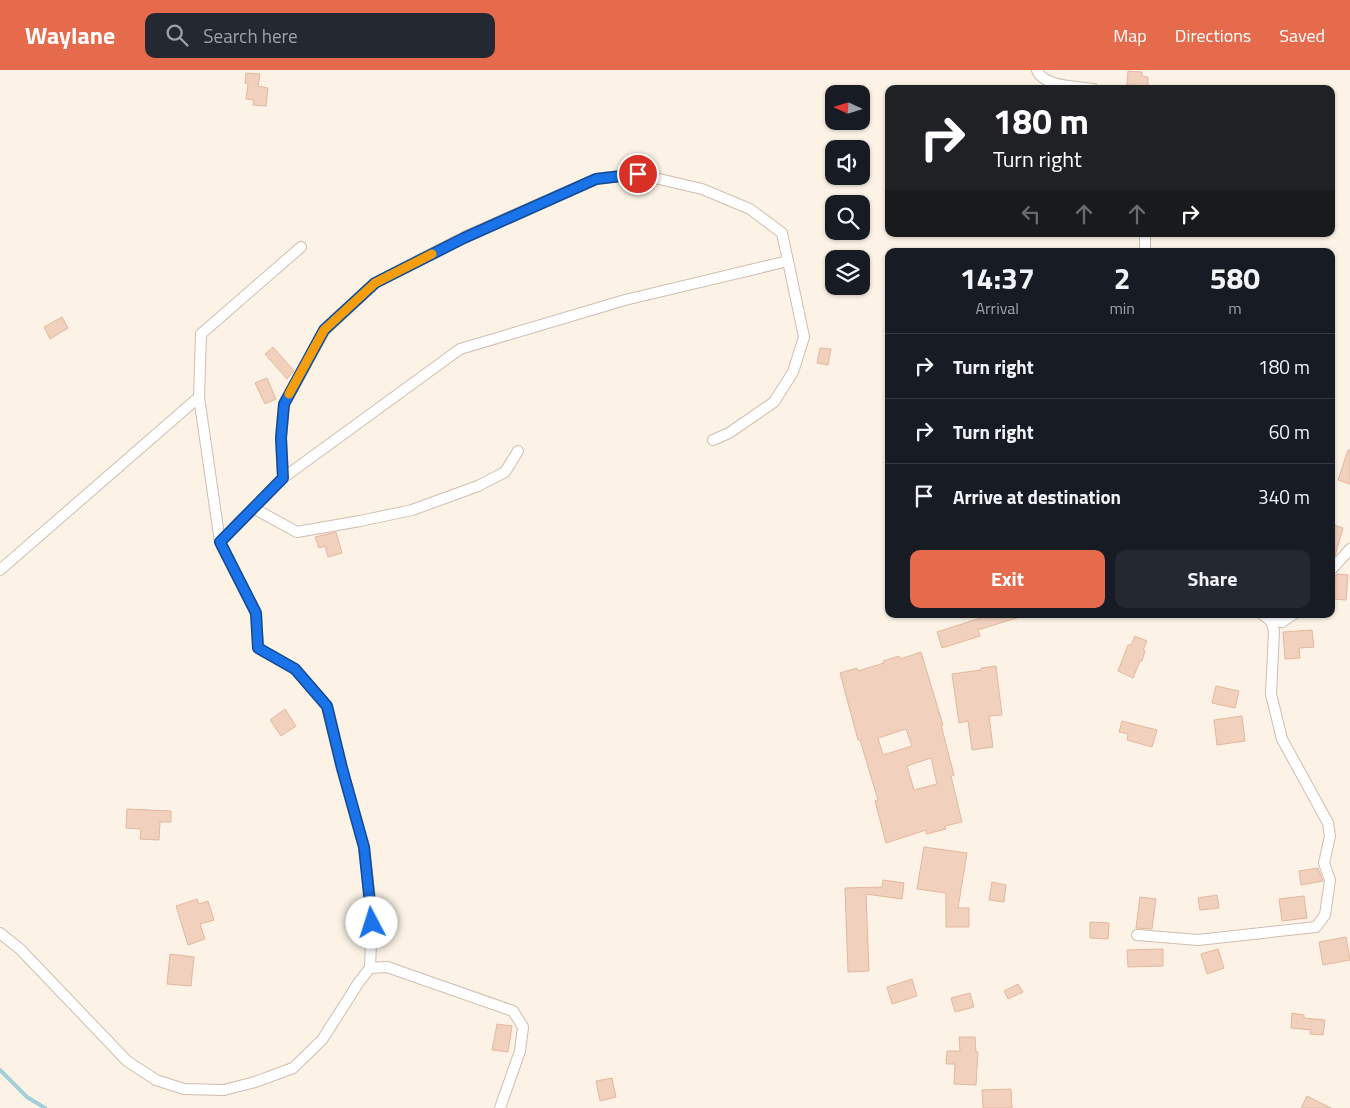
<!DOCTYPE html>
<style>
:root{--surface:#171b24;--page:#242831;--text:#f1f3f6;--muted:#9ea1a6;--line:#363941;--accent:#e56b4c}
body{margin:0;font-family:"Titillium Web",sans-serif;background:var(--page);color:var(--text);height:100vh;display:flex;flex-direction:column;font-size:19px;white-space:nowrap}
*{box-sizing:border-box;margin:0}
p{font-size:16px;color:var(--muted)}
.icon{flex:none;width:28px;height:28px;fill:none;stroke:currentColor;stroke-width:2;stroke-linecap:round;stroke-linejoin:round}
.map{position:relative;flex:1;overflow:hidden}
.details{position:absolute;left:885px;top:178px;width:450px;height:370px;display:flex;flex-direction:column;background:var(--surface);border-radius:10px;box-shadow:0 1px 4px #0004}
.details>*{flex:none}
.top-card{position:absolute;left:885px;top:15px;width:450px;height:152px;border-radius:10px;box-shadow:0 1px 4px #0004;background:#202124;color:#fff;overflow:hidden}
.needle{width:32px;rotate:274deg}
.fabs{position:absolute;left:825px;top:15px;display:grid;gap:10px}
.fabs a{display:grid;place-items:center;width:45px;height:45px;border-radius:10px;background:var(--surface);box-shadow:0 1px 4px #0004;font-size:25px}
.pin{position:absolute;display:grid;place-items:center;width:42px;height:42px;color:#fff;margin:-21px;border:2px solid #fff;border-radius:50%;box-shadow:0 1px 5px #0007}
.me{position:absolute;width:55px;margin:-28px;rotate:355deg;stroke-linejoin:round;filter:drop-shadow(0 0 4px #0008)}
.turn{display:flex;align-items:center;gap:18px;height:105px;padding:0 25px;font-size:22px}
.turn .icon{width:65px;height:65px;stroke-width:2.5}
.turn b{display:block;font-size:35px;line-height:42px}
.lanes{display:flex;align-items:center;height:48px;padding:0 25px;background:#0003;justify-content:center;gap:25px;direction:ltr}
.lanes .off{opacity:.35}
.eta{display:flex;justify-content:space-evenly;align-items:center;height:85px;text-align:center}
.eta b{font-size:30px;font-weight:700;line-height:35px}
.button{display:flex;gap:10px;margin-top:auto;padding:10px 25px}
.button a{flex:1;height:58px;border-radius:10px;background:var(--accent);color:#fff;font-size:20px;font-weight:700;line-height:58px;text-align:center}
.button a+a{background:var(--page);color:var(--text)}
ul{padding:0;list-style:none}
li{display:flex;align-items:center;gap:15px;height:65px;padding:0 25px;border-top:1px solid var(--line)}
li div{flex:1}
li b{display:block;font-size:19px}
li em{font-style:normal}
header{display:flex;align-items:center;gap:30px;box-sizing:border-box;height:70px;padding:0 25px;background:var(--accent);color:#fff}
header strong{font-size:24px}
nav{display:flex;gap:28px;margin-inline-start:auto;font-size:18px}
.search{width:350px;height:45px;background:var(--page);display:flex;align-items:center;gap:12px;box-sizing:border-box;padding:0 18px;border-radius:10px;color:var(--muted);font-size:19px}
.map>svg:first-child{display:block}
</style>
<header>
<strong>Waylane</strong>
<div class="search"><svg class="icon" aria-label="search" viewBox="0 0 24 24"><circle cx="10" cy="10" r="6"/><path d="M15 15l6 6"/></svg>Search here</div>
<nav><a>Map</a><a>Directions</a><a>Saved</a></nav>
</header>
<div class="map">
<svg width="1350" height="1038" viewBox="0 0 1350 1038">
<rect width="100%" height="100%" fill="#fcf3e6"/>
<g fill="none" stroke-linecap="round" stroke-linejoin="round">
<path stroke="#a1d0d8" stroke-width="4" d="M 0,1000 L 27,1027 L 45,1038"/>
</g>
<path fill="#f1d1be" stroke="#e4b79e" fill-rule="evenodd" d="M 1128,1 L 1142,2 L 1142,6 L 1148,7 L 1148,16 L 1127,15 Z
M 246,3 L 260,4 L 258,16 L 268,18 L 266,36 L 253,35 L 254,30 L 246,29 L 248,14 L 245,13 Z
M 62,247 L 68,258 L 50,269 L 44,257 Z
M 273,277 L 294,301 L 287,309 L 265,284 Z
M 820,278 L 831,279 L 828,295 L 817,293 Z
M 267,308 L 276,329 L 265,334 L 255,313 Z
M 1348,380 L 1350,380 L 1350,414 L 1338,410 Z
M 1331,454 L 1343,458 L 1335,486 L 1332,489 Z
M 336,462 L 342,483 L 328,487 L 325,476 L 319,478 L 315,467 Z
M 1337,504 L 1348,505 L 1346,530 L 1333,529 L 1335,506 Z
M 993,544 L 1023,544 L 1023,546 L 978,560 L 980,566 L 942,578 L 937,562 Z
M 1312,560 L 1314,577 L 1299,578 L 1300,588 L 1285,589 L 1283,562 Z
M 1135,566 L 1147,571 L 1143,580 L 1145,581 L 1142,591 L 1140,591 L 1133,608 L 1118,601 L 1128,575 L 1131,575 Z
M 921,582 L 943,655 L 941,655 L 954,705 L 951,706 L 962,752 L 945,756 L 946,759 L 926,764 L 926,760 L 886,773 L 875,731 L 878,730 L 860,670 L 858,670 L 840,603 L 857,598 L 858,601 L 884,593 L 883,591 L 899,586 L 900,589 ZM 906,659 L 912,676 L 883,685 L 878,668 ZM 931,688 L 937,714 L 914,720 L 907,696 Z
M 996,596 L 1002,645 L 989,646 L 993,677 L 972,680 L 968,651 L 959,653 L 952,604 L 981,600 L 981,598 Z
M 1216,616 L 1239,621 L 1235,638 L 1212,633 Z
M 285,639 L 296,656 L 281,666 L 270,650 Z
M 1242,646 L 1245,671 L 1217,675 L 1214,650 Z
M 1122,651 L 1157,660 L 1152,677 L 1127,670 L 1128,664 L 1119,662 Z
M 127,739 L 171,741 L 171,752 L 160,752 L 159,770 L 140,769 L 141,759 L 126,758 Z
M 924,777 L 967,783 L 958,838 L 969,838 L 969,857 L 946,857 L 946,823 L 917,819 Z
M 1318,798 L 1323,811 L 1301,815 L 1299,801 Z
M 883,810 L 904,813 L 902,829 L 866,824 L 869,901 L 848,902 L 845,818 L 882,817 Z
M 992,812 L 1006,815 L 1004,832 L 989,830 Z
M 1217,825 L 1219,838 L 1200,840 L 1198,828 Z
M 1304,826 L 1307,848 L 1282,851 L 1279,829 Z
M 1140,827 L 1156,829 L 1152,859 L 1136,858 Z
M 197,829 L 199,834 L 208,831 L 214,850 L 200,854 L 205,869 L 188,875 L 176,836 Z
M 1090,852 L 1109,853 L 1108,869 L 1090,868 Z
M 1346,867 L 1350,890 L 1323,895 L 1319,872 Z
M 1163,879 L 1163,896 L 1128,897 L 1127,880 Z
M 1218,879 L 1224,898 L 1207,904 L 1201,884 Z
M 170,884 L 194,887 L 191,916 L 167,914 Z
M 912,909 L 917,926 L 892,934 L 887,917 Z
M 1018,914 L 1023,922 L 1008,929 L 1004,921 Z
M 970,923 L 974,937 L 955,942 L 951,928 Z
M 1292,943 L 1304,945 L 1304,948 L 1325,950 L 1323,965 L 1310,964 L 1311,960 L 1291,958 Z
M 497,954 L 512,956 L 508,982 L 492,980 Z
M 959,967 L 975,967 L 976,982 L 978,982 L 976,1015 L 954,1014 L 955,994 L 946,994 L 947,981 L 960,981 Z
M 612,1008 L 616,1027 L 600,1031 L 596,1011 Z
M 1011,1019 L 1012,1038 L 983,1038 L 982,1020 Z
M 1307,1026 L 1331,1038 L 1301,1038 Z"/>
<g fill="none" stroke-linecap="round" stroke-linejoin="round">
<g stroke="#d0bdaf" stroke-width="12">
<path id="street" d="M 1037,0 C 1043,17 1077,16 1093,19
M 301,177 L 201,264 L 199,327 L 220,472 L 256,543 L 258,578 L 295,599 L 327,636 L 342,699 L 364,777 L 372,847 L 370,898
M 1145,181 L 1145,164
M 713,370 L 729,363 L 774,332 L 793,302 L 804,267 L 788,191
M 253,438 L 297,462 L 360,451 L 412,440 L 478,416 L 505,402 L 518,381
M 220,472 L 283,408 L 460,279 L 625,230 L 788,191 L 782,163 L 750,139 L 702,119 L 638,104 L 596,109 L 464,167 L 375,213 L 324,261 L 284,334 L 281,368 L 283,408
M 0,500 L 199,327
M 1331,500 L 1350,479
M 1271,551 L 1282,552 L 1294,544
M 0,863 L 20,879 L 127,991 L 156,1010 L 184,1019 L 224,1020 L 255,1012 L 293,998 L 322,970 L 359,912 L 370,898 L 387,897 L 513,941 L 523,957 L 520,981 L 500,1038
M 1137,865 L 1198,870 L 1316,857 L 1325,845 L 1330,810 L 1324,793 L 1330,766 L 1328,753 L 1282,669 L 1271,624 L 1274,561 L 1271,551 L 1262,544"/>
</g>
<use href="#street" stroke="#fff" stroke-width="10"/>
</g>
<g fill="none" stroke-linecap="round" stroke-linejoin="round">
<g stroke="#114b97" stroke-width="12">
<path id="route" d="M 372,853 L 364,777 L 342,698 L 327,636 L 295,599 L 258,578 L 256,543 L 220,472 L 283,408 L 281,368 L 284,334 L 324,260 L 375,213 L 464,168 L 596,109 L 638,104"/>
</g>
<use href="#route" stroke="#1a73e8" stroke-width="9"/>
<path stroke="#f59e0b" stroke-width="9" d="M 289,324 L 324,260 L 375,213 L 432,184"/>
</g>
</svg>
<div class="fabs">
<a><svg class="needle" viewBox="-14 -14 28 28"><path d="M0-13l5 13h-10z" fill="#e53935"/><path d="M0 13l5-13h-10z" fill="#9ea1a6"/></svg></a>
<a><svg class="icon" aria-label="sound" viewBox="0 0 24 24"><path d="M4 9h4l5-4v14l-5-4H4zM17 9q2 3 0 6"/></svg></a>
<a><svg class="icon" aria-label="search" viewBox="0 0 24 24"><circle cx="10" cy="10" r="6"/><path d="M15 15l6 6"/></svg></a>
<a><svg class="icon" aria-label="layers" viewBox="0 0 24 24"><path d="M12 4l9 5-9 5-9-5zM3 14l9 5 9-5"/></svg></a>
</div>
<div class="pin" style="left:638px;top:104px;background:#d93025"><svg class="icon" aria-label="arrive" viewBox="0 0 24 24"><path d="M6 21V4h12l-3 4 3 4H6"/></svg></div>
<svg class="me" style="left:372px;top:853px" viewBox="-20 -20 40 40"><circle r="19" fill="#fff"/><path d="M0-13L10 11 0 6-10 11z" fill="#1a73e8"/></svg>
<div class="top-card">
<div class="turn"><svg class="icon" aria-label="right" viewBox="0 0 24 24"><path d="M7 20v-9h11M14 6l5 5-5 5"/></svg><div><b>180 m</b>Turn right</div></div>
<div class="lanes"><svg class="icon off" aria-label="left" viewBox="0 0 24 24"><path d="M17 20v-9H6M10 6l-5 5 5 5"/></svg><svg class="icon off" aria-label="ahead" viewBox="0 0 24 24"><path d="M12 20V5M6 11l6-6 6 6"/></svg><svg class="icon off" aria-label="ahead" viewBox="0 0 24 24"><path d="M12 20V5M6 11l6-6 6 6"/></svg><svg class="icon" aria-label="right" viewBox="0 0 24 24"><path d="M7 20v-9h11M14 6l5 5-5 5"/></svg></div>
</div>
<section class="details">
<div class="eta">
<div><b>14:37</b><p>Arrival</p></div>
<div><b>2</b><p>min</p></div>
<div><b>580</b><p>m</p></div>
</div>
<ul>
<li><svg class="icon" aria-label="right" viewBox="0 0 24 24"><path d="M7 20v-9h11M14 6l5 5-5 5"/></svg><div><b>Turn right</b></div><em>180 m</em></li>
<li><svg class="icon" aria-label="right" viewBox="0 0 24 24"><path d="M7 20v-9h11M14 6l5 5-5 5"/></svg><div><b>Turn right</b></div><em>60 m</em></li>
<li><svg class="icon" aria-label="arrive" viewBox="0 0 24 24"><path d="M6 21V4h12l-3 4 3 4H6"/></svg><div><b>Arrive at destination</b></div><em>340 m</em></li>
</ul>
<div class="button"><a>Exit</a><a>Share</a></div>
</section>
</div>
